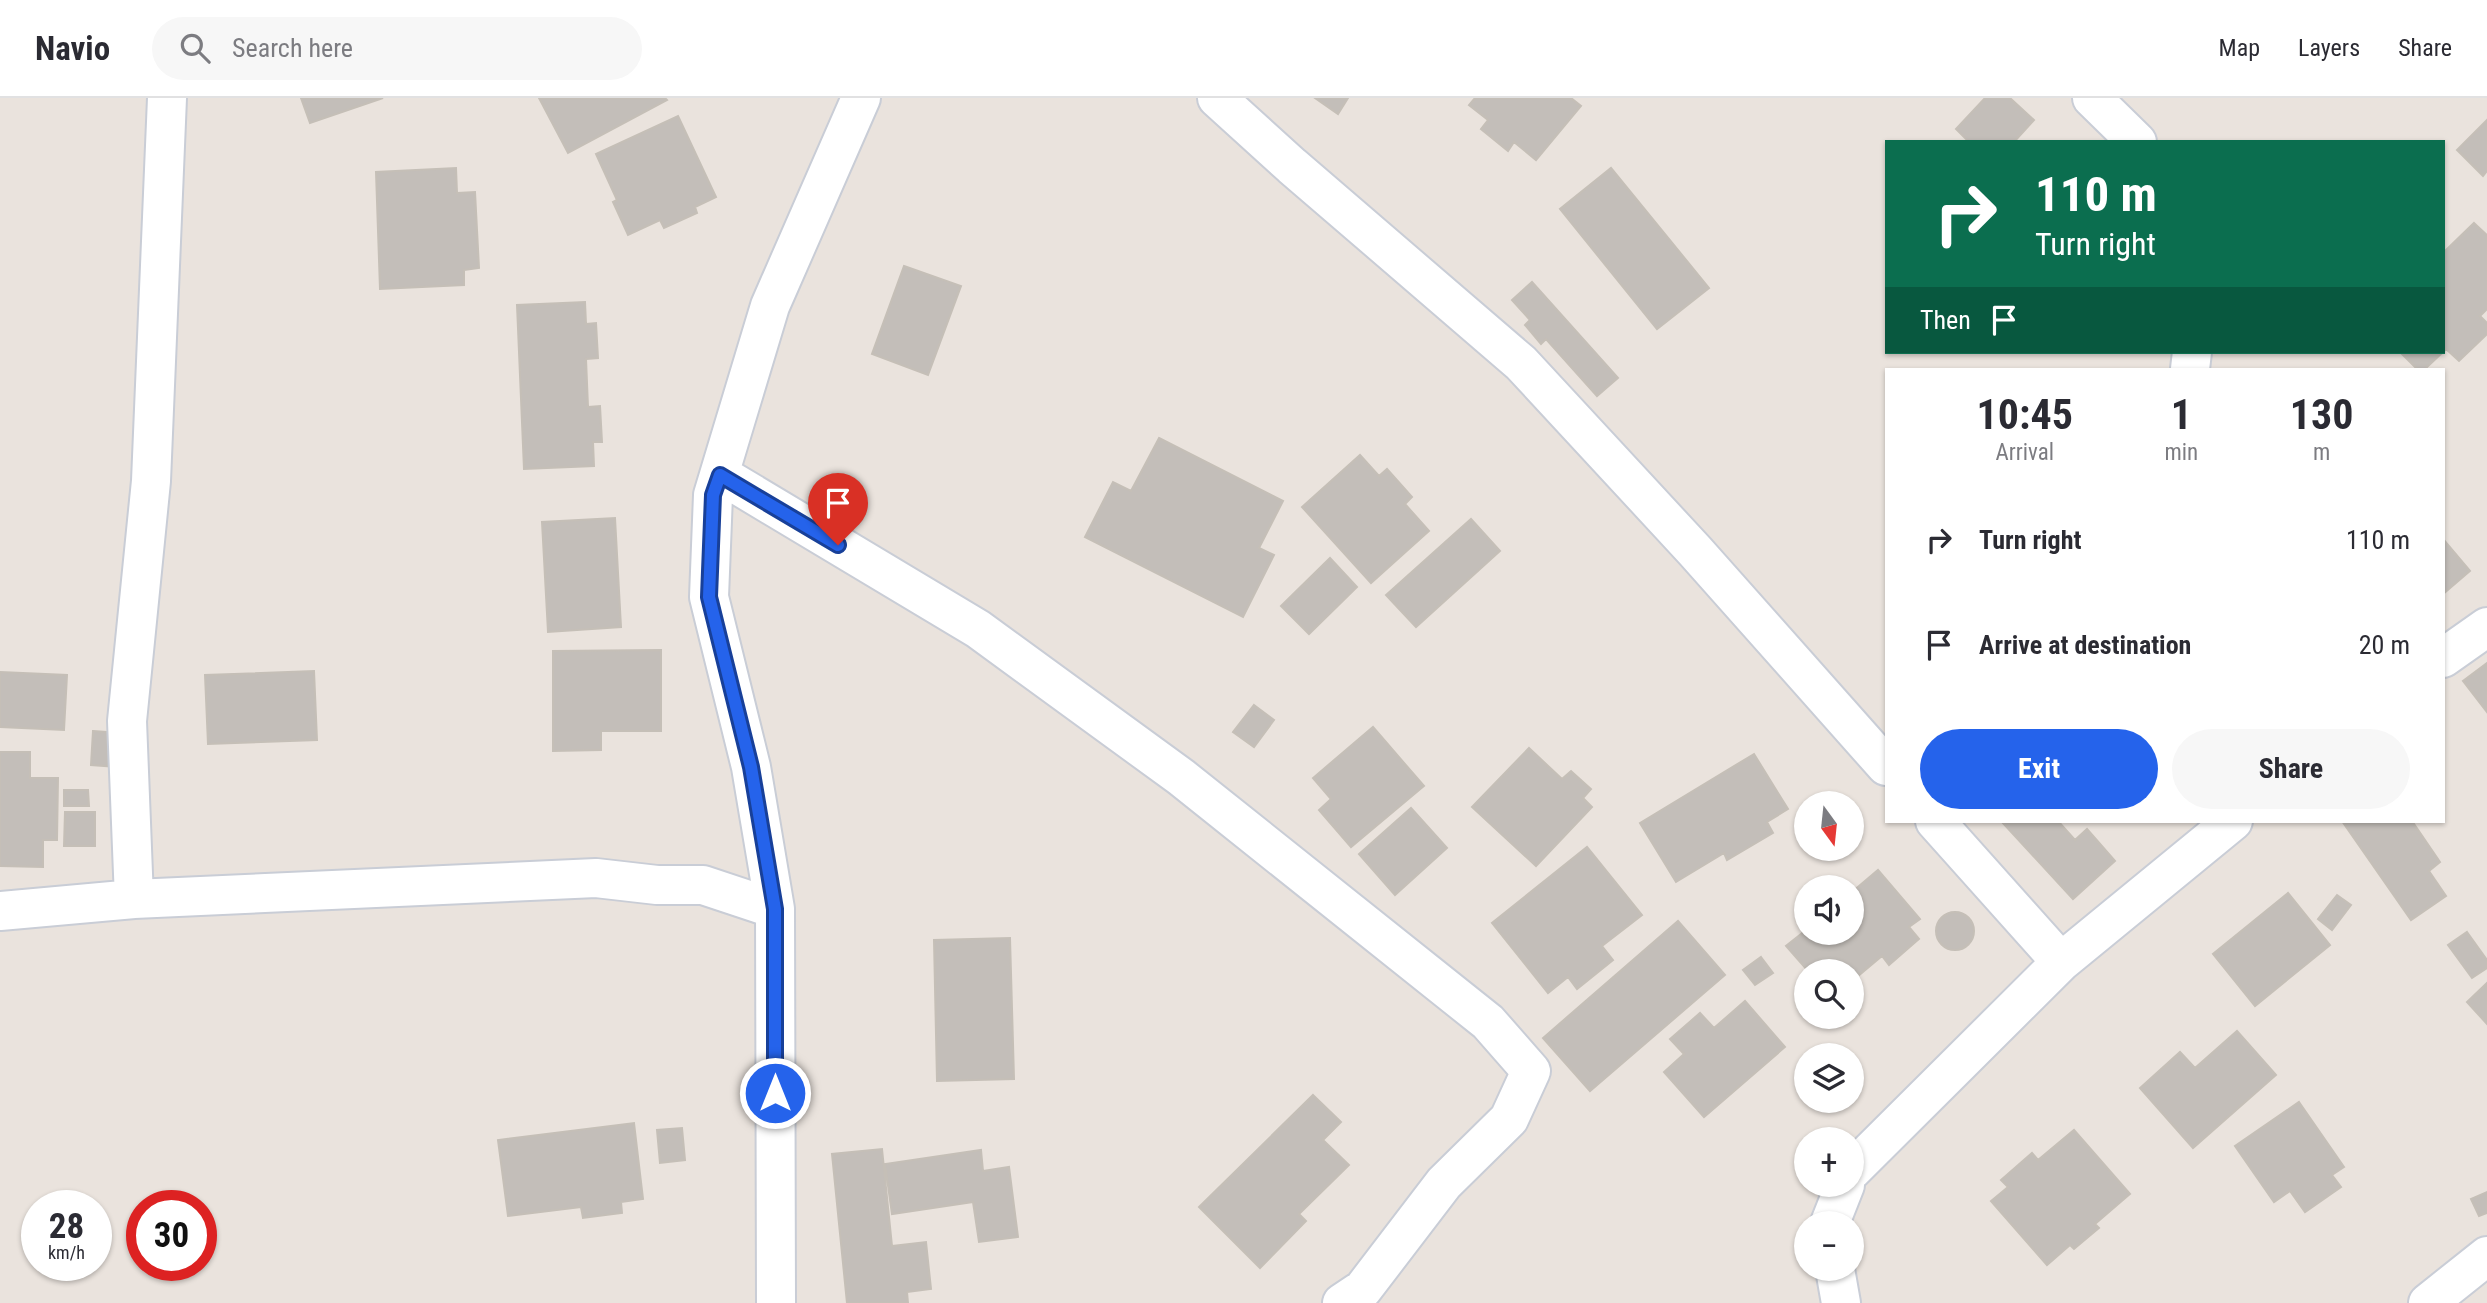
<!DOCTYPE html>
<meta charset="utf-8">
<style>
:root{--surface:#fff;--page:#f7f7f7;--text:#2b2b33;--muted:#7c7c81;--line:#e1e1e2;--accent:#2563eb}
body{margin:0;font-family:"Roboto Condensed",sans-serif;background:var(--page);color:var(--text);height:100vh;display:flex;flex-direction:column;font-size:26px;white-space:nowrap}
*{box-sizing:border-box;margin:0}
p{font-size:23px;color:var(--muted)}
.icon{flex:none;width:38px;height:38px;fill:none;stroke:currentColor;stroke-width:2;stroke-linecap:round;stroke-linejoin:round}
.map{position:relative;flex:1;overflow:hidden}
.sheet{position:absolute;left:1885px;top:270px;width:560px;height:455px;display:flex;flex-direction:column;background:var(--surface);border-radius:0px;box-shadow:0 2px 5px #0004}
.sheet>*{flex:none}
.banner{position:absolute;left:1885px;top:42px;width:560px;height:214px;border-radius:0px;box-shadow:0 2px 5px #0004;background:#0b6e4f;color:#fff;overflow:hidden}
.needle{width:46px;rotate:165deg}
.tools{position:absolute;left:1794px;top:693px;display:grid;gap:14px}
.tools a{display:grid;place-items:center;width:70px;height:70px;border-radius:50%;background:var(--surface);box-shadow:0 2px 5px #0004;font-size:35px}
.speed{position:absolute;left:21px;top:1092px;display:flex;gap:14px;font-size:35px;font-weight:700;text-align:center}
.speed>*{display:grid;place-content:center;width:91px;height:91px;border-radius:50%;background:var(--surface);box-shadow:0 2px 5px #0004;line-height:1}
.speed small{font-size:18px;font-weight:400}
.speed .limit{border:10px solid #d22;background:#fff;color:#111}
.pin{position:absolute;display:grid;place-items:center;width:60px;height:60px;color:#fff;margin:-72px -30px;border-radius:50% 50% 50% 0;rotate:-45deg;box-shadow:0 0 7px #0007}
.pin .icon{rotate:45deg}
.me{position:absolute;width:77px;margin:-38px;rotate:0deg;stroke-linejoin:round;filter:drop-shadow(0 0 5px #0008)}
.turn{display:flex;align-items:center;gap:24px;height:147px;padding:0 35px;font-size:32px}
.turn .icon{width:91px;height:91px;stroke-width:2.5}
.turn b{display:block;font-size:49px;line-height:60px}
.then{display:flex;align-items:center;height:66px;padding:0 35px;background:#0003;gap:14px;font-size:26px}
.eta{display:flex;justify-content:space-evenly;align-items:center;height:119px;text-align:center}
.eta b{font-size:42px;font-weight:700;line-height:49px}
.button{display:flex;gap:14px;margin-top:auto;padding:14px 35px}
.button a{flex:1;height:80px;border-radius:42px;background:var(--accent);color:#fff;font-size:28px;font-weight:700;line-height:80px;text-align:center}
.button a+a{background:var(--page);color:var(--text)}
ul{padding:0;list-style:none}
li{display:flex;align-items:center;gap:21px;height:105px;padding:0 35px}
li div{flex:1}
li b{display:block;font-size:26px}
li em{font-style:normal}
header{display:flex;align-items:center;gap:42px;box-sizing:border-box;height:98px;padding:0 35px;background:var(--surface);border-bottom:2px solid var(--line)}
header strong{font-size:33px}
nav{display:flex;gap:38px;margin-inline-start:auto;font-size:24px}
.search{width:490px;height:63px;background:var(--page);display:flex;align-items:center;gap:18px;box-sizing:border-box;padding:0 24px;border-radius:38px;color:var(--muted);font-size:26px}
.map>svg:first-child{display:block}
</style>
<header>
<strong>Navio</strong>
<div class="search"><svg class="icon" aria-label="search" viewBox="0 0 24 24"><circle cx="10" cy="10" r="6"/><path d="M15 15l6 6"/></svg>Search here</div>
<nav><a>Map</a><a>Layers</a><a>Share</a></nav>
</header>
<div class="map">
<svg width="2487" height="1205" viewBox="0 0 2487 1205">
<rect width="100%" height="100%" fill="#eae3dd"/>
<path fill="#c3beb9" stroke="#c5bfb7" stroke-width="2" d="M 301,0 L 383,0 L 310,25 Z
M 539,0 L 665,0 L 667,2 L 568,55 Z
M 1315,0 L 1348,0 L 1338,16 Z
M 1475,0 L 1571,0 L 1581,8 L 1536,62 L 1514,44 L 1508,53 L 1481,31 L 1488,22 L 1469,7 Z
M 1985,0 L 2010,0 L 2034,22 L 2014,44 L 1969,44 L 1956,31 Z
M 678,18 L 716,99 L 695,109 L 697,115 L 664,130 L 660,122 L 628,137 L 613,104 L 617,102 L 596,56 Z
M 2487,22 L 2487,73 L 2483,78 L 2457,52 Z
M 456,70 L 457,95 L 475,94 L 479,170 L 464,172 L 464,187 L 380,191 L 376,74 Z
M 1611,70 L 1709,190 L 1657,231 L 1560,111 Z
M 2474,125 L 2487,137 L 2487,211 L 2480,218 L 2487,225 L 2487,236 L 2459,263 L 2446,251 L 2443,254 L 2443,155 Z
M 904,168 L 961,188 L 928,277 L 872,256 Z
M 1532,184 L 1618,280 L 1597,298 L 1546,241 L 1541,246 L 1525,227 L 1530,222 L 1512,202 Z
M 585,204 L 586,226 L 596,225 L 598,260 L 586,261 L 588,309 L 600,308 L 602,344 L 593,344 L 594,368 L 524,371 L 517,207 Z
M 2403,254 L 2443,254 L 2425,271 L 2417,271 L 2401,255 Z
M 1159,340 L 1283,403 L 1259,450 L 1274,457 L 1243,519 L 1085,439 L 1113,384 L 1131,393 Z
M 1360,357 L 1379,378 L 1387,371 L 1412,399 L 1405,406 L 1429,433 L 1371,485 L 1302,409 Z
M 615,420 L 621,529 L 548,534 L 542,424 Z
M 1471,421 L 1500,453 L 1416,529 L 1386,497 Z
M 2443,441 L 2470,473 L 2443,496 Z
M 1330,460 L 1357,489 L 1309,536 L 1281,508 Z
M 661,552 L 661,633 L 601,633 L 601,652 L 553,653 L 553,553 Z
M 2487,565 L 2487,614 L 2463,583 Z
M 314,573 L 317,642 L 208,646 L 205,577 Z
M 0,574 L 67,577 L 64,632 L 0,629 Z
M 1254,607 L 1274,622 L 1254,649 L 1233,634 Z
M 1373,629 L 1424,688 L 1351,749 L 1319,712 L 1331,701 L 1313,680 Z
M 93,633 L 120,635 L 117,669 L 91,667 Z
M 1529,650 L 1562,681 L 1571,673 L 1591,691 L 1583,700 L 1592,709 L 1536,768 L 1472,709 Z
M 0,654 L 30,654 L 30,680 L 58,680 L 57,742 L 43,742 L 43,769 L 0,768 Z
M 1754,656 L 1788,711 L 1767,724 L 1773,735 L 1727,762 L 1724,755 L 1676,784 L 1640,725 Z
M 64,692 L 88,692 L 89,708 L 64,708 Z
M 1411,710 L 1447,750 L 1395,797 L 1359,756 Z
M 65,714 L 95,714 L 95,748 L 64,748 Z
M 2001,723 L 2058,723 L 2075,742 L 2087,731 L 2115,763 L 2073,801 Z
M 2342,723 L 2412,723 L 2440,764 L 2429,773 L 2446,798 L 2411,822 Z
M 1587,749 L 1642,817 L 1602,848 L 1613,862 L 1577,891 L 1568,879 L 1548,895 L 1492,825 Z
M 1878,772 L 1920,821 L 1909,829 L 1919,841 L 1889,867 L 1882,858 L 1852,883 L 1852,873 L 1808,873 L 1786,848 L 1806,832 L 1806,835 L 1852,835 L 1852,794 Z
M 2288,795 L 2330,847 L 2255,908 L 2213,856 Z
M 2337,797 L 2351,807 L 2332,832 L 2318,821 Z
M1936 833a19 19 0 1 1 38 0a19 19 0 1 1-38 0Z
M 1678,823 L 1725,877 L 1590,993 L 1543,940 Z
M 2467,834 L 2487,862 L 2487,870 L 2472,880 L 2448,847 Z
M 1010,840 L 1014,981 L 937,983 L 934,842 Z
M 1761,859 L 1773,875 L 1755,887 L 1743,872 Z
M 2487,885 L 2487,926 L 2467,904 Z
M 1745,903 L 1785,949 L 1704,1019 L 1664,974 L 1684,956 L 1670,941 L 1700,915 L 1714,930 Z
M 2237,933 L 2276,977 L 2193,1050 L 2140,990 L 2180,954 L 2195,970 Z
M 1313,997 L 1341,1024 L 1323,1042 L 1349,1067 L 1299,1116 L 1306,1123 L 1260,1170 L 1199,1109 Z
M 2299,1004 L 2344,1069 L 2332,1077 L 2341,1089 L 2305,1114 L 2290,1093 L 2274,1104 L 2235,1048 Z
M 634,1025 L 643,1101 L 621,1104 L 622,1115 L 583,1120 L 581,1109 L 508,1118 L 498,1042 Z
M 682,1030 L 685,1062 L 660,1065 L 657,1032 Z
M 2074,1032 L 2130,1096 L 2095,1126 L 2099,1130 L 2074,1151 L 2070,1147 L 2047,1167 L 1991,1103 L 2008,1089 L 2001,1082 L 2032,1055 L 2038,1062 Z
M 882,1051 L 892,1148 L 926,1144 L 931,1191 L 907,1194 L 908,1205 L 847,1205 L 832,1056 Z
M 981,1052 L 983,1073 L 1009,1069 L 1018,1139 L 979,1144 L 973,1104 L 892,1116 L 885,1066 Z
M 2487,1094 L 2487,1115 L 2479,1118 L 2471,1101 Z"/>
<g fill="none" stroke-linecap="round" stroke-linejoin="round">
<g stroke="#c9cdd6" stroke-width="42">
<path id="street" d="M 1217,0 L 1292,68 L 1521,265 L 1695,453 L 1886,668
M 2092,0 L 2137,44
M 2190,271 L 2192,254
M 721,377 L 978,531 L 1181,679 L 1488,924 L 1531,973 L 1509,1021 L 1444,1085 L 1363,1191 L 1342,1205
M 2443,560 L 2487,529
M 1935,723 L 2061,864
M 134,801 L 127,623 L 151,383 L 167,0
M 0,813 L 134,801 L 596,780 L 657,787 L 703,787 L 775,811
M 1852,1072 L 2061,864 L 2233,723
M 1830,1125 L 1845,1087
M 1835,1171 L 1841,1205
M 776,1205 L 775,811 L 751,669 L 709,499 L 713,397 L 770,208 L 861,0
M 2428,1205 L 2487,1158"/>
</g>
<use href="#street" stroke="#fff" stroke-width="38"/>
</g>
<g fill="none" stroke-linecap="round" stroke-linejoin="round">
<g stroke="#184099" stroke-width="18">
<path id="route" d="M 775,995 L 775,811 L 751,669 L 709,499 L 713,397 L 720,377 L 838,447"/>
</g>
<use href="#route" stroke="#2563eb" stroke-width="12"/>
</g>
</svg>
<div class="tools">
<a><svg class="needle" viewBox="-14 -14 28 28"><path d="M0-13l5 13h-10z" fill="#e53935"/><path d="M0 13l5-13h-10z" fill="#7c7c81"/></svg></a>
<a><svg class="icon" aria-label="sound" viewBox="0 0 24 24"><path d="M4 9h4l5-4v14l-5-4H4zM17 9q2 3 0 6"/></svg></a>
<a><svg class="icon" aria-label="search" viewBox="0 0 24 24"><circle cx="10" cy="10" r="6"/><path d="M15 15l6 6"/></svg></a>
<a><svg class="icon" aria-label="layers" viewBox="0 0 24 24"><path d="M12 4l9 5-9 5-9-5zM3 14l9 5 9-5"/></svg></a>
<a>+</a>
<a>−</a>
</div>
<div class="speed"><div>28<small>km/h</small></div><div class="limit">30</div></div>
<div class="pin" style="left:838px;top:447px;background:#d93025"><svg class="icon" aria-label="arrive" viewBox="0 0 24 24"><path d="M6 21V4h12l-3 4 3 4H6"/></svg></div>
<svg class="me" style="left:775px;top:995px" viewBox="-20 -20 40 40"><circle r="17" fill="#2563eb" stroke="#fff" stroke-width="3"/><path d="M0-11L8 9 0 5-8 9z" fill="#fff"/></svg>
<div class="banner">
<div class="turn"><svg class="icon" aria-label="right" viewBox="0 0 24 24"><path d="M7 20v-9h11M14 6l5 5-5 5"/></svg><div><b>110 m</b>Turn right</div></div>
<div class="then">Then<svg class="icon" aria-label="arrive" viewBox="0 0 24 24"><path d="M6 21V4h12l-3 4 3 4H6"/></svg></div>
</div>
<section class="sheet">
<div class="eta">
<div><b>10:45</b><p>Arrival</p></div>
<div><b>1</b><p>min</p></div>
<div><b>130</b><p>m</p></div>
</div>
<ul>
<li><svg class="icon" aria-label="right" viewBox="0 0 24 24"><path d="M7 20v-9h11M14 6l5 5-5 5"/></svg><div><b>Turn right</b></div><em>110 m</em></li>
<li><svg class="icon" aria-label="arrive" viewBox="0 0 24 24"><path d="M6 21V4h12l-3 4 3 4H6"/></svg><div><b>Arrive at destination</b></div><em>20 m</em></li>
</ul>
<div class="button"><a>Exit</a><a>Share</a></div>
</section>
</div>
